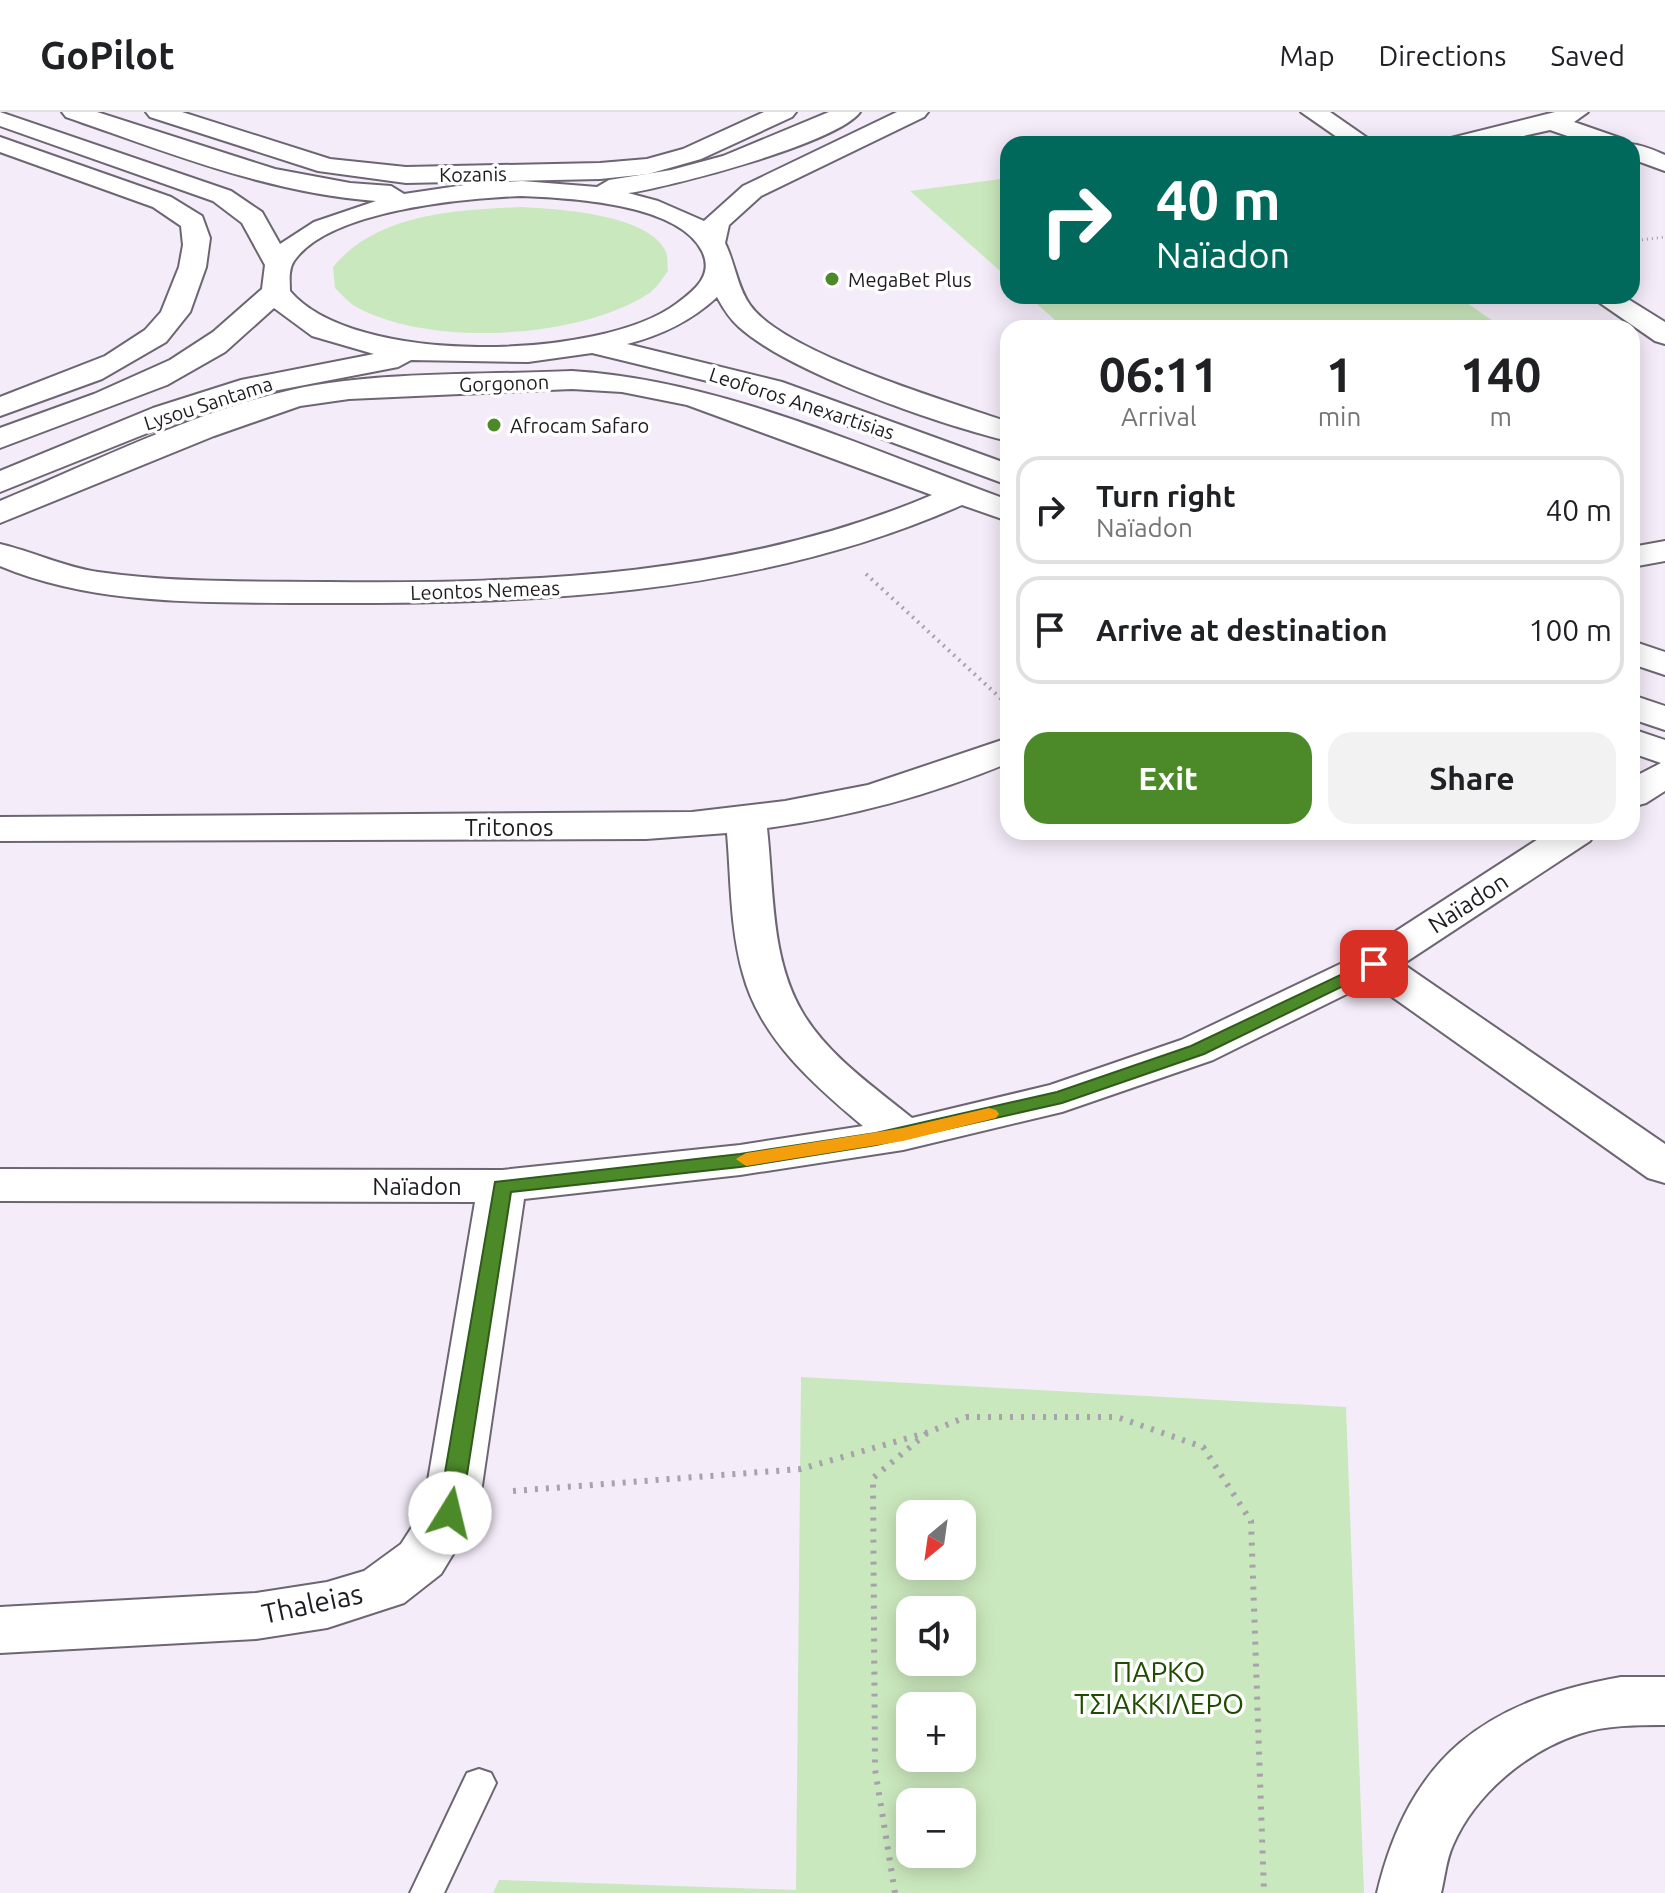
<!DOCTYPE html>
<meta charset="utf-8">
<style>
:root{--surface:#fff;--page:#f2f2f2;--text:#202124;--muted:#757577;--line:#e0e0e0;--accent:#4c8a29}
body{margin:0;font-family:Ubuntu,sans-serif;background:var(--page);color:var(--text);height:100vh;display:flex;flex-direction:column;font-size:30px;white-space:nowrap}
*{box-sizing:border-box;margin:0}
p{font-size:26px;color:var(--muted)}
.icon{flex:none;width:44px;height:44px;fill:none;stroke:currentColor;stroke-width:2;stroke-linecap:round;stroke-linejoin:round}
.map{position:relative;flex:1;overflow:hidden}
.sheet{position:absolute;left:1000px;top:208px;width:640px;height:520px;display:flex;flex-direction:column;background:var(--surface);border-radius:24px;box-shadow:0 4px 20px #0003}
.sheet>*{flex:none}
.top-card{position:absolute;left:1000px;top:24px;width:640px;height:168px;border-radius:24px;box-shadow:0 4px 20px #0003;background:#00695c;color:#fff;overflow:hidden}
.needle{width:52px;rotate:209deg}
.buttons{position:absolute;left:896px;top:1388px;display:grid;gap:16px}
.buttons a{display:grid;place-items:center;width:80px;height:80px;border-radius:16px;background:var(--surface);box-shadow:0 4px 20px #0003;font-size:40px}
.pin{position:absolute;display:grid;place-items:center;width:68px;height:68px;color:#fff;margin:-34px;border-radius:16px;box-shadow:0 4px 12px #0006}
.me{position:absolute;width:88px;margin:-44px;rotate:9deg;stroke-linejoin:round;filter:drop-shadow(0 0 6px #0008)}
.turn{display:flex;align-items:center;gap:28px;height:168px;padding:0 24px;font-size:36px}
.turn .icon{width:104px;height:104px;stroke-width:2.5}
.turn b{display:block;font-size:56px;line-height:68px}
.eta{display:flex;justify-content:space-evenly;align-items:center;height:136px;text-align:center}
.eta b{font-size:48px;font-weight:700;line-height:56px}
.button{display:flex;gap:16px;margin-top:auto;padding:16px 24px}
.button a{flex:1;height:92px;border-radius:24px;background:var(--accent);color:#fff;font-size:32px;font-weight:700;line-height:92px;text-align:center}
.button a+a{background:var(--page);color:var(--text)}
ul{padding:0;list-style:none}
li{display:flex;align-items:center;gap:24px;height:108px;margin:0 16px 12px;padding:0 8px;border:4px solid var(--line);border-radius:24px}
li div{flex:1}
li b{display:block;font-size:30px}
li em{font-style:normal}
header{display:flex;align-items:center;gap:48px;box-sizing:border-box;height:112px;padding:0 40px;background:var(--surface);border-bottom:2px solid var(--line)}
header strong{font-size:38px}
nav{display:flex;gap:44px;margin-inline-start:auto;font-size:28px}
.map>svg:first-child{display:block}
</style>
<header>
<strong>GoPilot</strong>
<nav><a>Map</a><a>Directions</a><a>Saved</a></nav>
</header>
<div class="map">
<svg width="1665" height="1781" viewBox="0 0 1665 1781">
<rect width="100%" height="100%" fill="#f4ecf9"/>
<path fill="#cae8bd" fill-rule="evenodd" d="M 1008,66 L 1008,166 L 910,79 Z
M 522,95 C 557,97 650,102 666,140 C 668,145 667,154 668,159 C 662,167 656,177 648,182 C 578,227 432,235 358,196 C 350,192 342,183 335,176 L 333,155 C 377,101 457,98 522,95 Z
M 1028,184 L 1457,184 L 1503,216 L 1064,216 Z
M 801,1265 L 1346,1295 L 1364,1781 L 493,1781 L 499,1768 L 796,1778 ZM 910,1402 L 962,1402 L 962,1454 L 910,1454 ZM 910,1498 L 962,1498 L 962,1550 L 910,1550 ZM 910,1594 L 962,1594 L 962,1646 L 910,1646 ZM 910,1690 L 962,1690 L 962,1742 L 910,1742 Z"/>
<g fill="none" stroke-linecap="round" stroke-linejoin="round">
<g stroke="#6d6672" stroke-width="4">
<path id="lane" d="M 479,1657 L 491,1661 L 496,1671 L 444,1781 L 410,1781 L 467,1661 Z"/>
</g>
<g stroke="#6d6672" stroke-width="4">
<path id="street" d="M 146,0 L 182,0 L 330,47 L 406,55 L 600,51 L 647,47 L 683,37 L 764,0 L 796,0 L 792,5 L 701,47 L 648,62 L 600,67 L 406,71 L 318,59 L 150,5 Z
M 1301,0 L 1330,0 L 1376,32 L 1347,32 Z
M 1555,0 L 1588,0 L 1574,10 L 1623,27 L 1626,32 L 1591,32 L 1550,18 L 1488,32 L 1444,32 L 1447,27 Z
M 0,25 L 171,85 L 202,104 L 210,126 L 206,155 L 190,200 L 166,230 L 102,267 L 0,304 L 0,285 L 105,244 L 145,218 L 161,200 L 179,155 L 183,133 L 181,114 L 153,95 L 0,40 Z
M 1630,32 C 1642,33 1654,38 1665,43 L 1665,59 L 1632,47 Z
M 1590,184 L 1623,184 L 1665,210 L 1665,232 L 1655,229 Z
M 572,259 C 721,268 868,337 1008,388 L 1008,409 L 962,393 C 752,486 524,492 298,491 C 199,490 93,493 0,454 L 0,432 C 34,440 64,455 98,460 C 174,471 251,469 328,470 C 532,472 742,464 932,383 L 687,293 L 622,280 L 572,277 L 349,287 L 300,294 L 214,324 L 0,411 L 0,389 C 95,350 191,301 291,278 C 375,259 485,263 572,259 Z
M 1665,429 L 1665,449 L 1632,455 L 1632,435 Z
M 1632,617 L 1665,628 L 1665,679 L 1646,691 L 1632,695 L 1632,666 L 1661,651 L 1632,641 Z
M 1008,626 L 1008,651 C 931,683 850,705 767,716 C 774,778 770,848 804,903 C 830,945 874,975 912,1006 L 1050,973 L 1181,928 L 1359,843 L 1549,720 L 1596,720 L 1590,729 L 1403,852 L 1665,1032 L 1665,1071 L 1648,1066 L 1371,870 L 1213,948 L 1062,1000 L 903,1038 L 740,1063 L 524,1087 L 478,1401 L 441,1462 L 404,1491 L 327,1516 L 256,1527 L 0,1541 L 0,1495 L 256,1481 L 327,1470 L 364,1459 L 401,1432 L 423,1398 L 475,1090 L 0,1089 L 0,1057 L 502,1058 L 740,1033 L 863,1014 C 814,973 760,926 743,862 C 730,816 731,767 727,721 L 646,727 L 0,729 L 0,705 L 692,700 L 785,689 L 868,673 Z
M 1621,1565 L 1665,1565 L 1665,1613 C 1636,1613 1607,1613 1579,1622 C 1527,1639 1475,1682 1453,1733 C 1446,1748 1445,1765 1441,1781 L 1377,1781 C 1410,1644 1485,1589 1621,1565 Z"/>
</g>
<g stroke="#6d6672" stroke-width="4">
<path id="secondary" d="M 0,0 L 231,79 L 262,100 L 280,132 L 314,110 L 376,89 C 268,81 167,40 66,5 L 62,0 L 97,0 L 275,57 L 350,71 L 391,74 L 404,82 L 478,71 L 522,69 L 597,75 L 609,68 L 671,58 L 723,44 L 829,0 L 860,0 C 838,31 670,75 628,81 L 658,89 L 704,109 L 743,74 L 897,0 L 928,0 L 924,5 L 761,84 L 729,113 L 725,131 C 735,151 737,175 750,193 C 785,242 948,289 1008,310 L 1008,329 C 939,312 790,261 739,215 C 729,206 723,196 717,185 C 691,209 662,223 627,232 L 782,270 L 1008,352 L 1008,373 L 761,282 L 592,241 L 528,250 L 411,248 L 398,255 L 258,282 L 175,310 L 0,380 L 0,359 L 153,296 L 241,268 L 374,242 L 312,224 L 274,196 L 225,240 L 167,273 L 0,336 L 0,316 L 94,282 L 170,248 L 213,220 L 262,177 L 265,153 L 242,111 L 213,89 L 0,14 ZM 522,84 C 569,86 678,91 702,139 C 714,163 695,178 676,192 C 601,248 354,255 290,179 C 290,170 288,158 294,149 C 329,98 465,86 522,84 Z
M 1632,529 L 1665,540 L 1665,563 L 1632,552 Z
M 1632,583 L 1665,594 L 1665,618 L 1632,607 Z"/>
</g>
<path stroke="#a8a2ac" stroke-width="3" stroke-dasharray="1 4" stroke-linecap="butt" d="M 1632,129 L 1665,125"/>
<path stroke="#a8a2ac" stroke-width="4" stroke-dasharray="2 5" stroke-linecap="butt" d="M 866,462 L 1008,593"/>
<path stroke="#a8a2ac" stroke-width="6" stroke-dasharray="3 8" stroke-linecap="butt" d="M 513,1379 L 801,1357 L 929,1320 L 966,1305 L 1117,1305 L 1203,1335 L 1251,1409 L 1264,1781
M 895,1781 L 875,1657 L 873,1366 L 927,1321"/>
<use href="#lane" fill="#fff" fill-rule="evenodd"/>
<use href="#street" fill="#fff" fill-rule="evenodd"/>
<use href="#secondary" fill="#fff" fill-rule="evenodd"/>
</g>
<path fill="#4c8a29" stroke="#315a1b" stroke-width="2" d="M 1374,847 L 1383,852 L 1380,856 L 1204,942 L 1062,991 L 876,1033 L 740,1055 L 511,1080 L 461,1401 L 458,1407 L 441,1407 L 438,1401 L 495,1070 L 740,1042 L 876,1021 L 1057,980 L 1191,934 Z"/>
<path fill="#f59e0b" d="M 989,996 L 996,998 L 999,1002 L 996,1006 L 903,1029 L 746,1054 L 736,1047 L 746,1041 L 903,1016 Z"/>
<g fill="#4c8a29" stroke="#fff" stroke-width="3">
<circle cx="832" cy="167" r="8"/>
<circle cx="494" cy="313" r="8"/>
</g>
<g text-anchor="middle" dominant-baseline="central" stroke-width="7" stroke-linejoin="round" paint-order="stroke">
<g font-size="20" fill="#1f1c21" stroke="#fff">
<text transform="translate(473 62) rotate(-1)">Kozanis</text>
<text transform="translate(504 271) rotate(-2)">Gorgonon</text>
<text transform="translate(208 291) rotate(-18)">Lysou Santama</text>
<text transform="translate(802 291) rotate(18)">Leoforos Anexartisias</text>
<text transform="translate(485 478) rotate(-2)">Leontos Nemeas</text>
</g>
<g font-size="20" fill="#1f1c21" stroke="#fff" text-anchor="start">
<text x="848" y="167">MegaBet Plus</text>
<text x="510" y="313">Afrocam Safaro</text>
</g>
<g font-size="24" fill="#1f1c21" stroke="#fff">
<text x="509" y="715">Tritonos</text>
<text transform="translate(1468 791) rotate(-33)">Naïadon</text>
<text x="417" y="1074">Naïadon</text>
</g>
<g font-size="28" fill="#1f1c21" stroke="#fff">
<text transform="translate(312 1491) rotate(-12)">Thaleias</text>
</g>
<g font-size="28" fill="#1f4c00" stroke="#fff">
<text x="1159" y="1559">ΠΑΡΚΟ<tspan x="1159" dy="32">ΤΣΙΑΚΚΙΛΕΡΟ</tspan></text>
</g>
</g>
</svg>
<div class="buttons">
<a><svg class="needle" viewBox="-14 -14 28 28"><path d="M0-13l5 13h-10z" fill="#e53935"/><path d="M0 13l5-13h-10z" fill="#757577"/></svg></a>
<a><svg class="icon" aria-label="sound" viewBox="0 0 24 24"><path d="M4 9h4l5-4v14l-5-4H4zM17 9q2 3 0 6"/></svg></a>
<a>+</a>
<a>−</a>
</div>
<div class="pin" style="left:1374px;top:852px;background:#d93025"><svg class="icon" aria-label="arrive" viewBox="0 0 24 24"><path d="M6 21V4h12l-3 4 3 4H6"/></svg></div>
<svg class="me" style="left:450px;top:1401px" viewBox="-20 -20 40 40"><circle r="19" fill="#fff"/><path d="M0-13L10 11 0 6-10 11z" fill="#4c8a29"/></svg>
<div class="top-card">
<div class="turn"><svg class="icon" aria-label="right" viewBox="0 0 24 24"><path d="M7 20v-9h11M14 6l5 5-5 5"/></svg><div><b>40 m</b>Naïadon</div></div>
</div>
<section class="sheet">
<div class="eta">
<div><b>06:11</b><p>Arrival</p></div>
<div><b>1</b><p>min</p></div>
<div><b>140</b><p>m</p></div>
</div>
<ul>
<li><svg class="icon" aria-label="right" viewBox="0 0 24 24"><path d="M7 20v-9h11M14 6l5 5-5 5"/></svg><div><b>Turn right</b><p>Naïadon</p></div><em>40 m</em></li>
<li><svg class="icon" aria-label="arrive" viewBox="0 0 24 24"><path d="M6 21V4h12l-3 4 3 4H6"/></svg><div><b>Arrive at destination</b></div><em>100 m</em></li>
</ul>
<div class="button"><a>Exit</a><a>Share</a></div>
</section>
</div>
